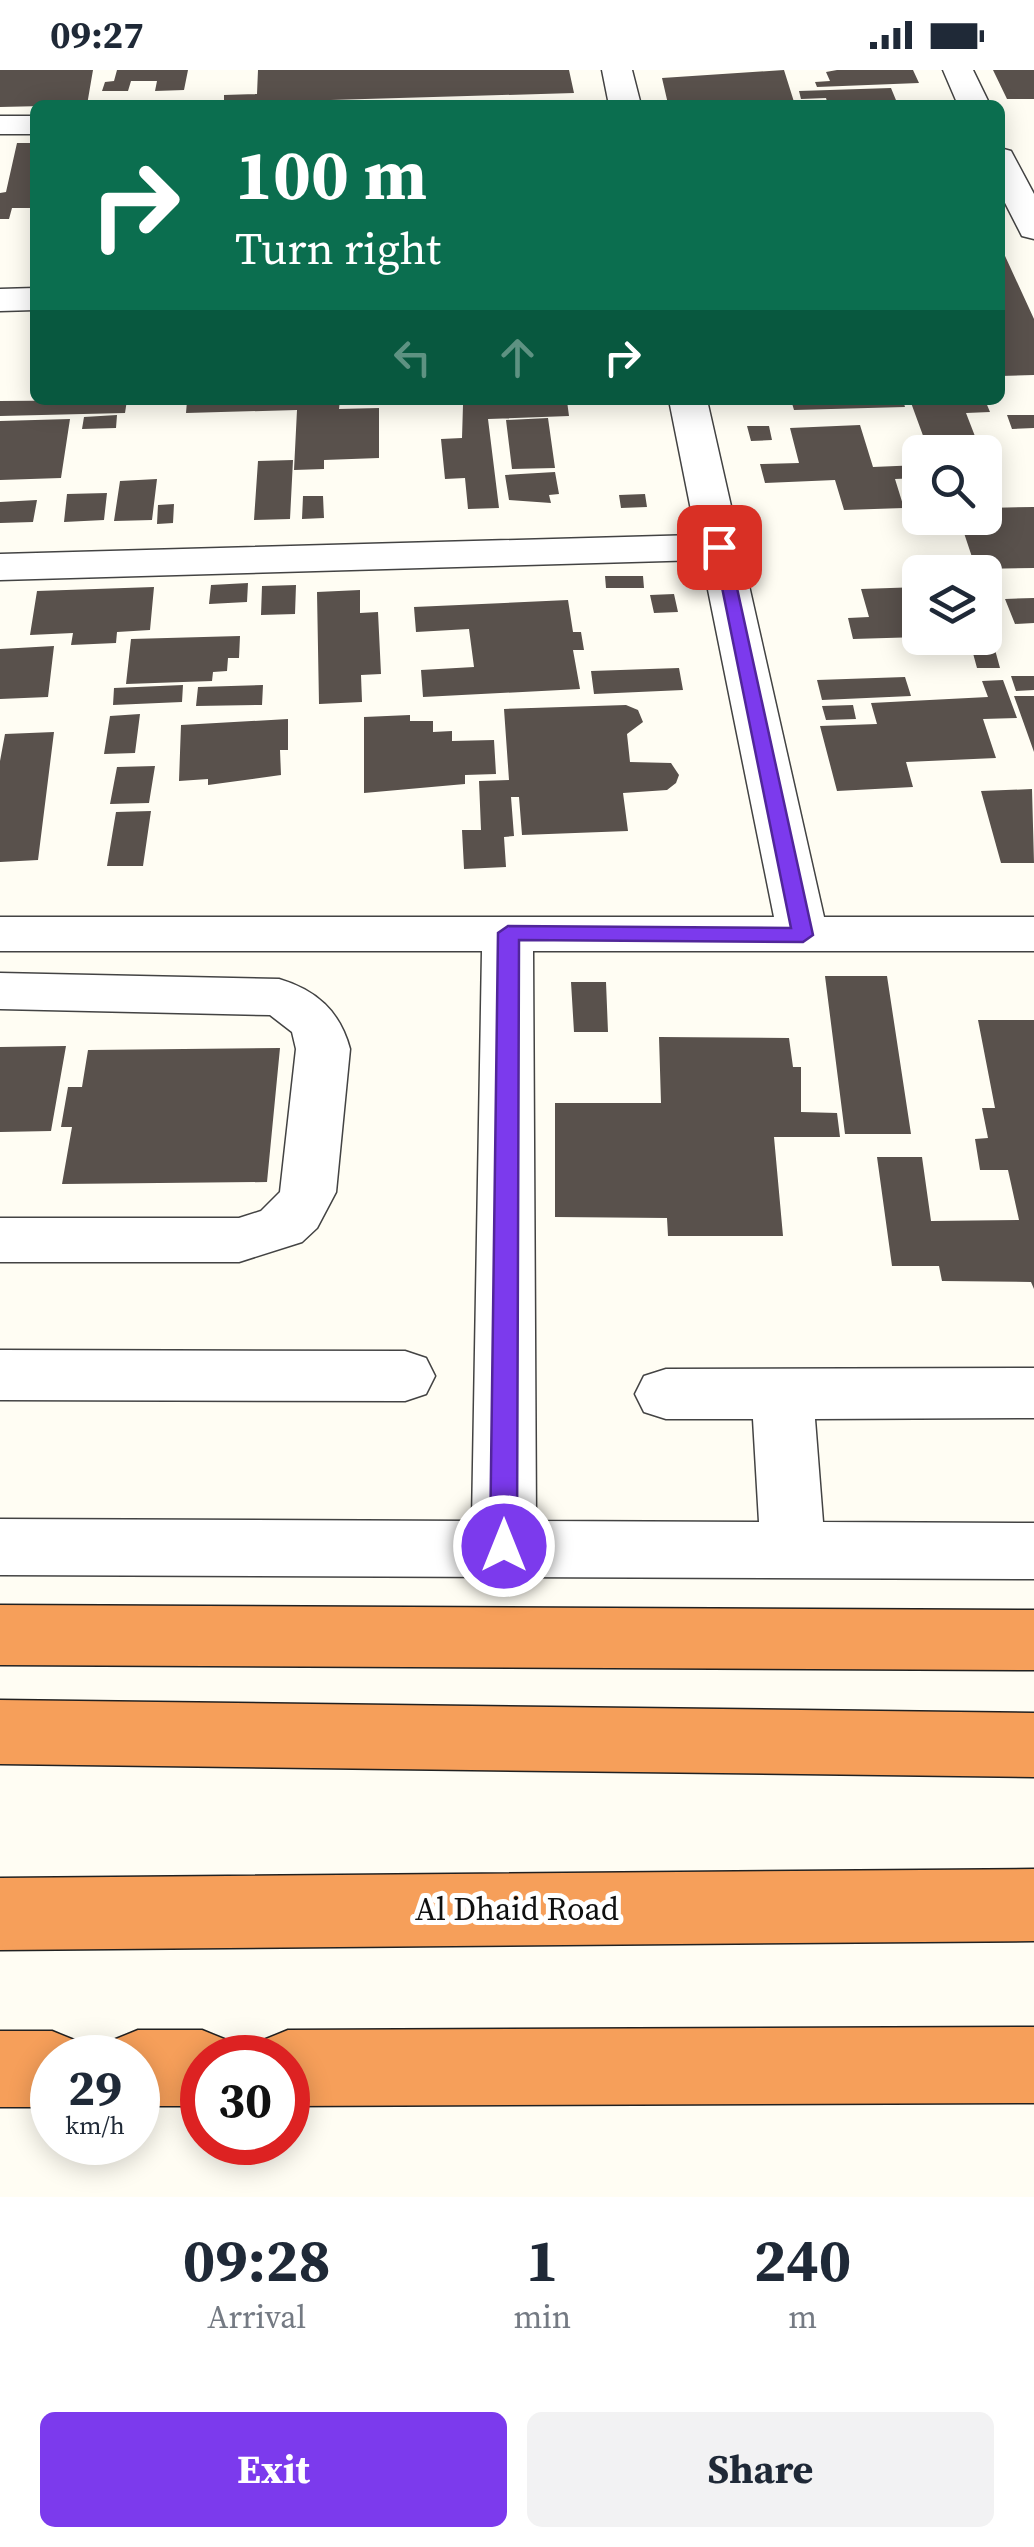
<!DOCTYPE html>
<style>
:root{--surface:#fff;--page:#f2f2f3;--text:#1f2937;--muted:#747a83;--accent:#7c3aed}
body{margin:0;font-family:"Source Serif 4",serif;background:var(--page);color:var(--text);height:100vh;display:flex;flex-direction:column;font-size:38px;white-space:nowrap}
*{box-sizing:border-box;margin:0}
p{font-size:32px;color:var(--muted)}
.icon{flex:none;width:55px;height:55px;fill:none;stroke:currentColor;stroke-width:2;stroke-linecap:round;stroke-linejoin:round}
.map{position:relative;height:2127px;overflow:hidden}
.side{display:flex;flex-direction:column;background:var(--surface);flex:1}
.side>*{flex:none}
.hud{position:absolute;left:30px;top:30px;width:975px;height:305px;border-radius:15px;box-shadow:0 5px 25px #0003;background:#0b6e4f;color:#fff;overflow:hidden}
.buttons{position:absolute;left:902px;top:365px;display:grid;gap:20px}
.buttons a{display:grid;place-items:center;width:100px;height:100px;border-radius:15px;background:var(--surface);box-shadow:0 5px 25px #0003;font-size:50px}
.speed{position:absolute;left:30px;top:1965px;display:flex;gap:20px;font-size:50px;font-weight:700;text-align:center}
.speed>*{display:grid;place-content:center;width:130px;height:130px;border-radius:50%;background:var(--surface);box-shadow:0 5px 25px #0003;line-height:1}
.speed small{font-size:25px;font-weight:400}
.speed .limit{border:15px solid #d22;background:#fff;color:#111}
.pin{position:absolute;display:grid;place-items:center;width:85px;height:85px;color:#fff;margin:-42px;border-radius:20px;box-shadow:0 5px 15px #0006}
.me{position:absolute;width:110px;margin:-55px;rotate:0deg;stroke-linejoin:round;filter:drop-shadow(0 0 8px #0008)}
.turn{display:flex;align-items:center;gap:35px;height:210px;padding:0 40px;font-size:45px}
.turn .icon{width:130px;height:130px;stroke-width:2.5}
.turn b{display:block;font-size:70px;line-height:85px}
.lanes{display:flex;align-items:center;height:95px;padding:0 40px;background:#0003;justify-content:center;gap:50px;direction:ltr}
.lanes .off{opacity:.35}
.eta{display:flex;justify-content:space-evenly;align-items:center;height:170px;text-align:center}
.eta b{font-size:60px;font-weight:700;line-height:70px}
.action{display:flex;gap:20px;margin-top:auto;padding:20px 40px}
.action a{flex:1;height:115px;border-radius:15px;background:var(--accent);color:#fff;font-size:40px;font-weight:700;line-height:115px;text-align:center}
.action a+a{background:var(--page);color:var(--text)}
.status{display:flex;justify-content:space-between;align-items:center;height:70px;padding:0 50px;background:var(--surface);direction:ltr}
.status svg{height:28px;fill:currentColor}
.map>svg:first-child{display:block}
</style>
<div class="status"><b>09:27</b><svg viewBox="0 0 49 12"><path d="M0 12V9h3v3zM5 12V6h3v6zM10 12V3h3v9zM15 12V0h3v12zM26 1h20v11H26zM47 4h2v5h-2z"/></svg></div>
<div class="map">
<svg width="1034" height="2127" viewBox="0 0 1034 2127">
<rect width="100%" height="100%" fill="#fffdf3"/>
<path fill="#59514c" d="M 0,0 L 93,0 L 87,35 L 0,37 Z
M 117,0 L 188,0 L 184,20 L 155,21 L 157,11 L 131,11 L 128,21 L 102,21 L 105,12 L 114,11 Z
M 258,0 L 569,0 L 574,23 L 224,33 L 224,25 L 257,24 Z
M 784,0 L 795,35 L 668,34 L 662,8 Z
M 837,0 L 913,0 L 919,13 L 817,17 L 815,12 L 830,11 L 826,2 Z
M 993,0 L 1034,0 L 1034,29 L 1007,29 Z
M 891,18 L 898,35 L 828,35 L 826,28 L 801,29 L 799,21 Z
M 17,73 L 35,73 L 35,138 L 12,138 L 9,149 L 0,149 L 0,123 L 6,122 Z
M 1000,175 L 1034,249 L 1034,305 L 1000,306 Z
M 127,330 L 125,343 L 0,346 L 0,331 Z
M 340,330 L 339,339 L 379,338 L 379,388 L 324,390 L 324,399 L 294,400 L 297,340 L 186,343 L 187,331 Z
M 354,330 L 448,330 L 448,333 L 354,335 Z
M 791,330 L 903,330 L 905,337 L 794,340 Z
M 910,330 L 985,330 L 990,342 L 966,343 L 978,374 L 994,373 L 998,384 L 929,382 Z
M 567,331 L 569,346 L 488,349 L 499,438 L 468,439 L 465,408 L 445,409 L 441,369 L 462,368 L 463,335 Z
M 117,345 L 116,358 L 82,359 L 84,347 Z
M 1007,345 L 1034,345 L 1034,358 L 1012,359 Z
M 548,348 L 555,398 L 512,399 L 506,350 Z
M 70,349 L 61,408 L 0,410 L 0,351 Z
M 860,355 L 873,397 L 920,395 L 920,408 L 895,409 L 904,438 L 844,440 L 835,410 L 765,413 L 760,394 L 799,393 L 790,358 Z
M 747,356 L 769,356 L 772,370 L 751,371 Z
M 293,390 L 290,449 L 254,450 L 258,391 Z
M 555,402 L 559,424 L 549,425 L 551,433 L 509,430 L 505,405 Z
M 157,409 L 152,450 L 114,451 L 120,411 Z
M 107,423 L 104,450 L 64,452 L 67,424 Z
M 645,424 L 647,437 L 621,438 L 619,425 Z
M 303,426 L 323,426 L 324,448 L 302,449 Z
M 37,430 L 33,452 L 0,453 L 0,432 Z
M 920,430 L 920,448 L 947,448 L 951,458 L 917,458 L 909,431 Z
M 174,434 L 173,453 L 157,454 L 158,435 Z
M 1034,437 L 1034,498 L 976,499 L 959,448 L 985,448 L 985,438 Z
M 605,506 L 643,506 L 644,518 L 606,518 Z
M 248,513 L 247,532 L 209,534 L 211,515 Z
M 296,515 L 295,544 L 261,545 L 262,516 Z
M 154,517 L 150,560 L 117,562 L 116,573 L 71,575 L 73,563 L 30,565 L 37,521 Z
M 920,517 L 920,567 L 853,569 L 848,548 L 869,547 L 861,519 Z
M 360,520 L 360,543 L 378,542 L 381,604 L 361,605 L 362,632 L 319,634 L 317,522 Z
M 674,524 L 678,542 L 654,543 L 650,525 Z
M 1034,528 L 1034,553 L 1015,554 L 1005,529 Z
M 568,530 L 573,562 L 581,562 L 584,580 L 573,580 L 580,619 L 423,627 L 421,600 L 474,597 L 469,559 L 416,562 L 414,537 Z
M 240,566 L 239,588 L 228,588 L 227,601 L 213,602 L 212,611 L 126,614 L 131,569 Z
M 54,576 L 48,627 L 0,629 L 0,579 Z
M 971,576 L 994,576 L 1000,598 L 977,598 Z
M 679,598 L 683,620 L 594,624 L 591,601 Z
M 1011,606 L 1034,606 L 1034,620 L 1016,621 Z
M 905,607 L 911,626 L 822,630 L 817,610 Z
M 1003,610 L 1017,648 L 983,649 L 996,688 L 906,692 L 913,717 L 837,721 L 820,656 L 877,654 L 871,633 L 988,627 L 982,611 Z
M 183,615 L 182,632 L 113,635 L 114,618 Z
M 263,615 L 262,635 L 196,636 L 198,617 Z
M 1014,626 L 1034,626 L 1034,682 Z
M 626,635 L 638,640 L 643,652 L 627,664 L 630,692 L 671,693 L 679,705 L 676,713 L 667,720 L 623,723 L 628,761 L 522,765 L 519,727 L 511,727 L 514,766 L 504,767 L 506,797 L 464,799 L 462,760 L 481,760 L 479,711 L 509,710 L 504,639 Z
M 853,635 L 856,649 L 826,650 L 822,636 Z
M 140,644 L 135,683 L 104,684 L 110,646 Z
M 410,645 L 410,651 L 433,651 L 433,662 L 452,661 L 452,671 L 494,670 L 496,704 L 465,705 L 465,714 L 364,723 L 364,647 Z
M 288,649 L 288,680 L 280,680 L 281,705 L 208,715 L 208,709 L 179,711 L 181,655 Z
M 54,662 L 38,790 L 0,792 L 0,691 L 5,664 Z
M 155,696 L 149,733 L 110,734 L 117,697 Z
M 1032,719 L 1034,793 L 1001,793 L 981,721 Z
M 151,741 L 143,796 L 107,796 L 116,742 Z
M 825,906 L 887,906 L 911,1064 L 845,1064 Z
M 571,912 L 606,912 L 608,962 L 574,962 Z
M 978,950 L 1034,950 L 1034,1219 L 1031,1212 L 942,1211 L 939,1196 L 892,1196 L 877,1087 L 922,1087 L 931,1151 L 1019,1150 L 1008,1100 L 980,1100 L 975,1069 L 988,1068 L 982,1038 L 995,1038 Z
M 659,967 L 789,968 L 793,997 L 801,997 L 801,1042 L 837,1043 L 840,1067 L 774,1067 L 783,1166 L 668,1166 L 667,1148 L 555,1147 L 555,1033 L 661,1033 Z
M 66,976 L 51,1061 L 0,1062 L 0,977 Z
M 280,978 L 267,1112 L 62,1114 L 72,1057 L 61,1057 L 68,1017 L 82,1017 L 88,980 Z"/>
<g fill="none" stroke-linecap="round" stroke-linejoin="round">
<g stroke="#434343" stroke-width="3">
<path id="minor" d="M 602,0 L 632,0 L 641,35 L 609,35 Z
M 943,0 L 973,0 L 990,35 L 958,35 Z
M 0,46 L 35,46 L 35,64 L 0,64 Z
M 1000,78 L 1011,81 L 1034,124 L 1034,169 L 1022,166 L 1000,123 Z
M 35,218 L 35,240 L 0,241 L 0,219 Z
M 669,330 L 707,330 L 824,847 L 1034,847 L 1034,881 L 533,881 L 536,1451 L 759,1452 L 753,1349 L 666,1349 L 644,1342 L 635,1324 L 644,1306 L 666,1299 L 1034,1298 L 1034,1348 L 815,1349 L 823,1452 L 1034,1453 L 1034,1509 L 0,1505 L 0,1449 L 472,1451 L 482,881 L 0,881 L 0,847 L 774,847 L 702,490 L 0,510 L 0,484 L 696,465 Z
M 0,903 L 279,909 C 316,920 340,941 350,979 L 336,1122 L 317,1158 L 302,1172 L 239,1192 L 0,1192 L 0,1148 L 239,1148 L 261,1141 L 280,1122 L 296,979 L 292,962 L 270,945 L 0,939 Z
M 0,1280 L 405,1281 L 426,1288 L 435,1306 L 426,1324 L 405,1331 L 0,1330 Z"/>
</g>
<g stroke="#212121" stroke-width="3">
<path id="motorway" d="M 0,1535 L 1034,1540 L 1034,1600 L 0,1595 Z
M 0,1630 L 1034,1643 L 1034,1707 L 0,1694 Z
M 1034,1799 L 1034,1871 L 0,1880 L 0,1808 Z
M 1034,1957 L 1034,2033 L 288,2036 L 288,1988 L 254,1988 L 261,1971 L 288,1960 Z
M 138,1960 L 202,1960 L 229,1971 L 236,1988 L 202,1988 L 202,2036 L 138,2036 L 138,1988 L 104,1988 L 111,1971 Z
M 0,1961 L 52,1961 L 79,1972 L 86,1988 L 52,1988 L 52,2037 L 0,2037 Z"/>
</g>
<use href="#minor" fill="#fff" fill-rule="evenodd"/>
<use href="#motorway" fill="#f69f5a" fill-rule="evenodd"/>
</g>
<path fill="#7c3aed" stroke="#51269a" stroke-width="2.5" d="M 713,473 L 728,477 L 813,865 L 803,872 L 519,870 L 517,1476 L 513,1484 L 494,1484 L 490,1476 L 498,863 L 508,856 L 791,858 Z"/>
<g text-anchor="middle" dominant-baseline="central" stroke-width="10" stroke-linejoin="round" paint-order="stroke">
<g font-size="32" fill="#101010" stroke="#fff">
<text x="517" y="1839">Al Dhaid Road</text>
</g>
</g>
</svg>
<div class="buttons">
<a><svg class="icon" aria-label="search" viewBox="0 0 24 24"><circle cx="10" cy="10" r="6"/><path d="M15 15l6 6"/></svg></a>
<a><svg class="icon" aria-label="layers" viewBox="0 0 24 24"><path d="M12 4l9 5-9 5-9-5zM3 14l9 5 9-5"/></svg></a>
</div>
<div class="speed"><div>29<small>km/h</small></div><div class="limit">30</div></div>
<div class="pin" style="left:719px;top:477px;background:#d93025"><svg class="icon" aria-label="arrive" viewBox="0 0 24 24"><path d="M6 21V4h12l-3 4 3 4H6"/></svg></div>
<svg class="me" style="left:504px;top:1476px" viewBox="-20 -20 40 40"><circle r="17" fill="#7c3aed" stroke="#fff" stroke-width="3"/><path d="M0-11L8 9 0 5-8 9z" fill="#fff"/></svg>
<div class="hud">
<div class="turn"><svg class="icon" aria-label="right" viewBox="0 0 24 24"><path d="M7 20v-9h11M14 6l5 5-5 5"/></svg><div><b>100 m</b>Turn right</div></div>
<div class="lanes"><svg class="icon off" aria-label="left" viewBox="0 0 24 24"><path d="M17 20v-9H6M10 6l-5 5 5 5"/></svg><svg class="icon off" aria-label="ahead" viewBox="0 0 24 24"><path d="M12 20V5M6 11l6-6 6 6"/></svg><svg class="icon" aria-label="right" viewBox="0 0 24 24"><path d="M7 20v-9h11M14 6l5 5-5 5"/></svg></div>
</div>
</div>
<section class="side">
<div class="eta">
<div><b>09:28</b><p>Arrival</p></div>
<div><b>1</b><p>min</p></div>
<div><b>240</b><p>m</p></div>
</div>
<div class="action"><a>Exit</a><a>Share</a></div>
</section>
